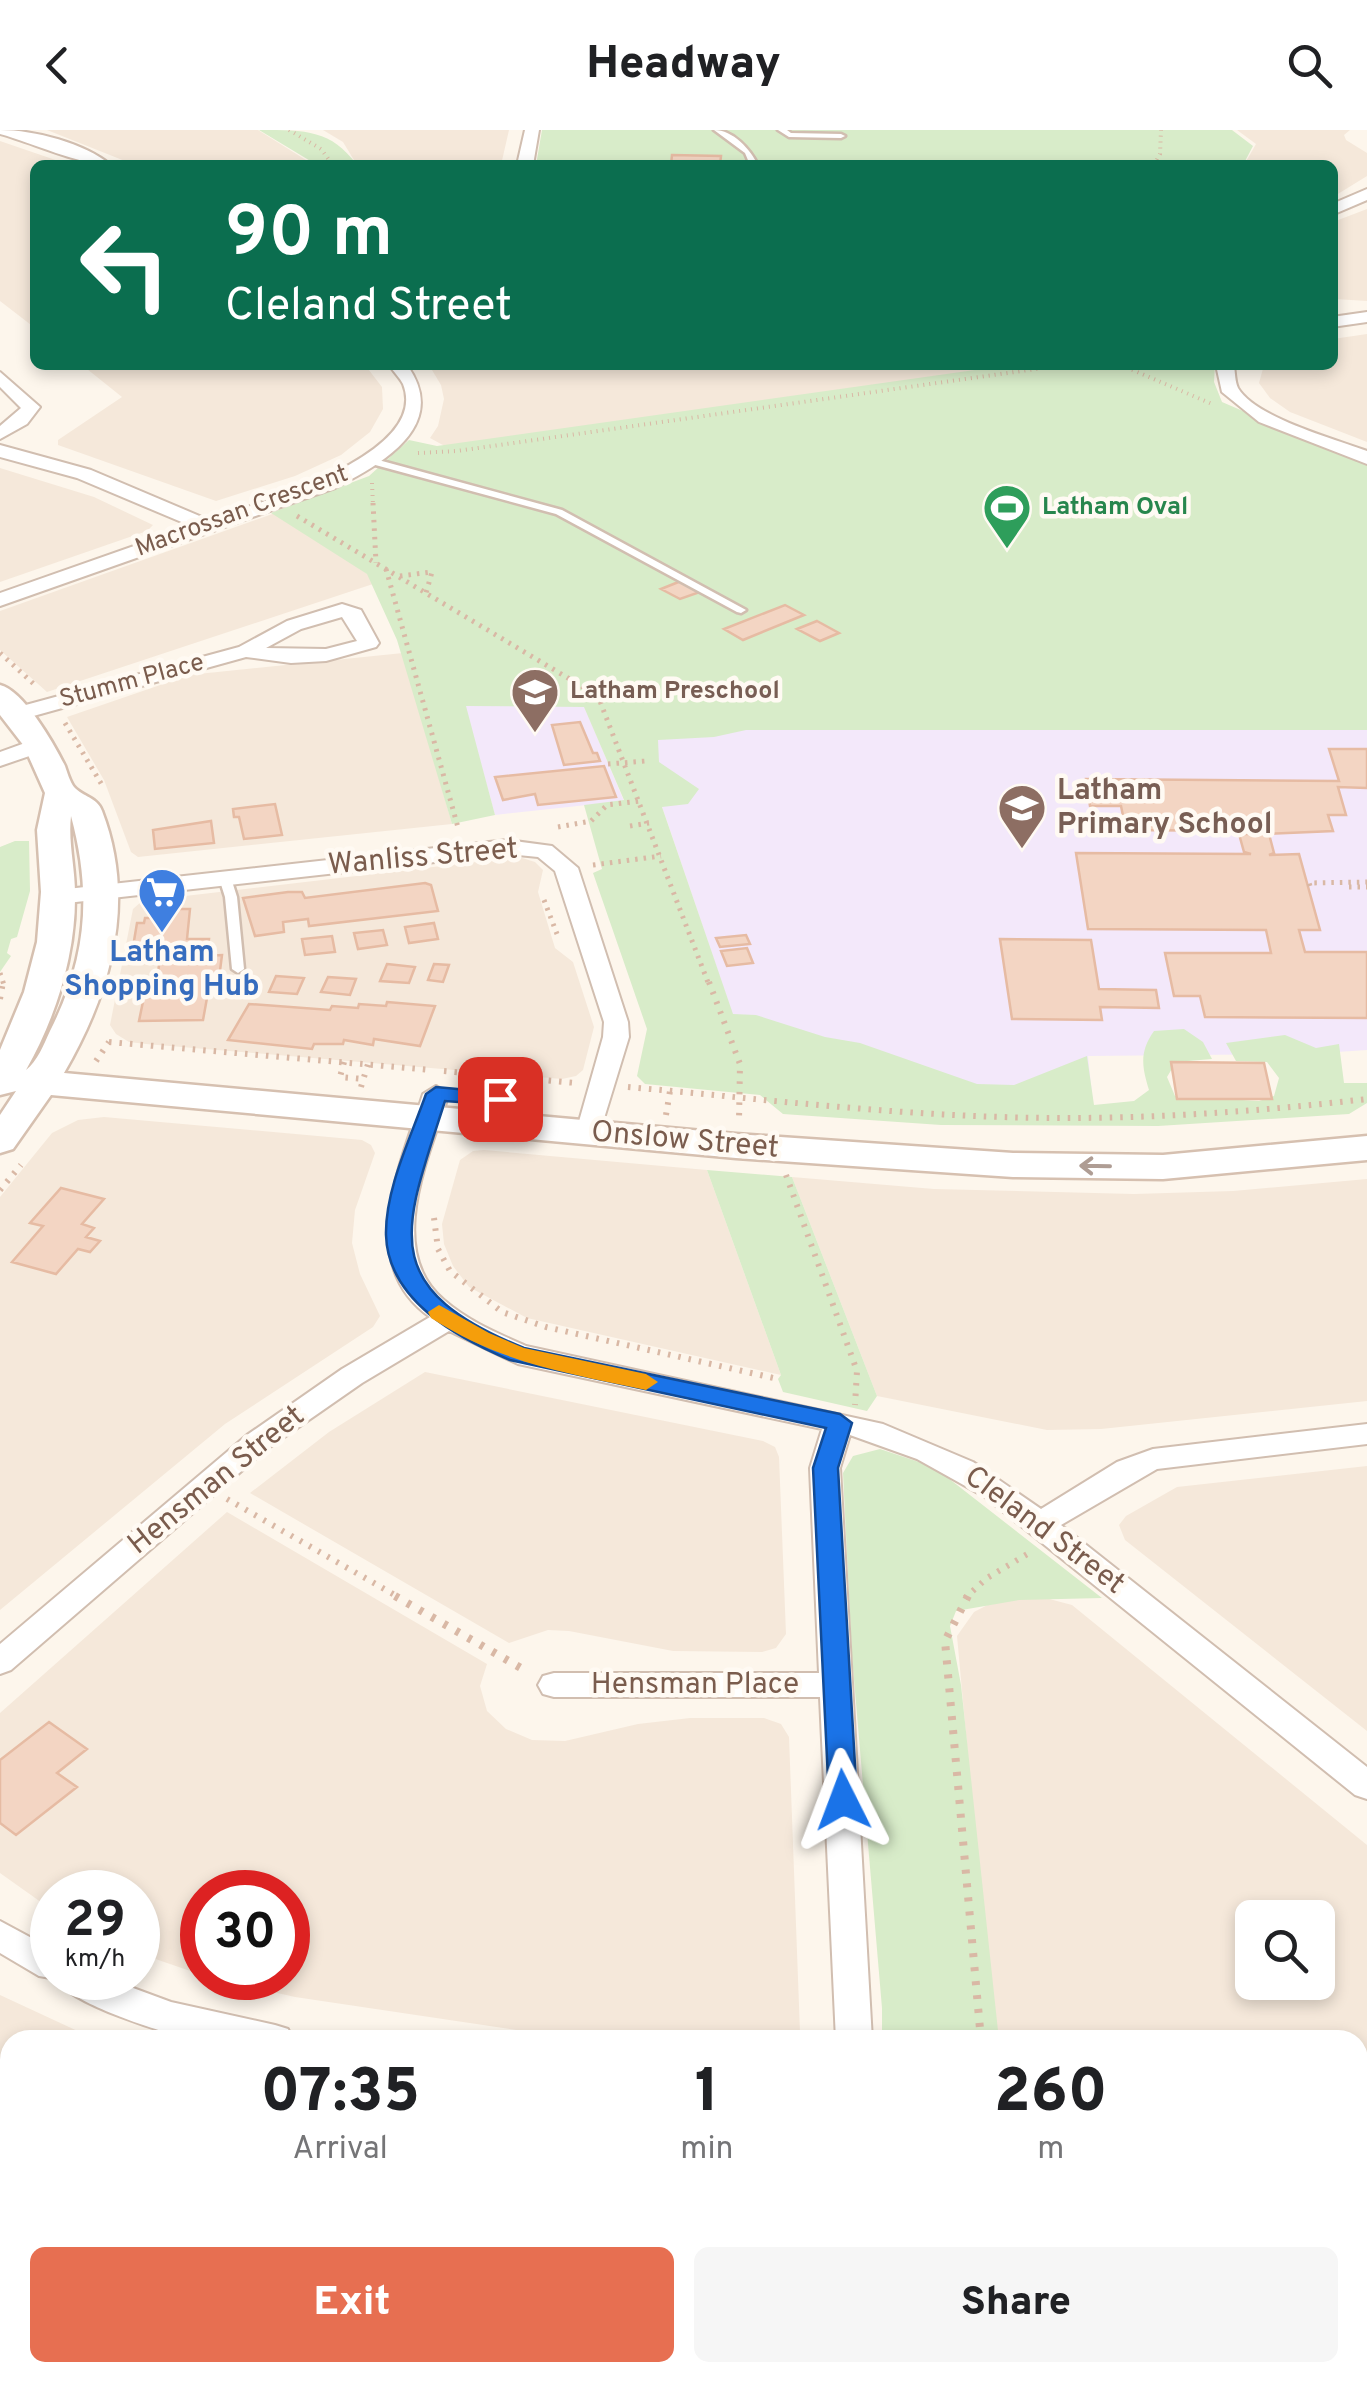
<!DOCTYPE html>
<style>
:root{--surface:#fff;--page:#f6f6f6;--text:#202124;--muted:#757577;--accent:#e76f51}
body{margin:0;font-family:Overpass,sans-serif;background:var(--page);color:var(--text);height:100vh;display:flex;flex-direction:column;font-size:38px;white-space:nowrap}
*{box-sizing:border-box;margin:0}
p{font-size:32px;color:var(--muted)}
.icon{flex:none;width:55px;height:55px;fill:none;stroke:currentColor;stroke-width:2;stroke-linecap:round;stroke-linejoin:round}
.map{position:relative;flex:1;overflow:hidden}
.panel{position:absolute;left:0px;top:1900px;width:1368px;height:352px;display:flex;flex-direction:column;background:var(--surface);border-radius:30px 30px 0 0;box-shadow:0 5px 15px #0003}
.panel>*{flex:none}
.guide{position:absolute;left:30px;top:30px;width:1308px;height:210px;border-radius:15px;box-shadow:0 5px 15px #0003;background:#0b6e4f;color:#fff;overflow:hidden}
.buttons{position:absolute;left:1235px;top:1770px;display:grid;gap:20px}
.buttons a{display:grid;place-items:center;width:100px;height:100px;border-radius:15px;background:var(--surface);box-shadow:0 5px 15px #0003;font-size:50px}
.speed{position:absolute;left:30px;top:1740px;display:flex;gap:20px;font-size:50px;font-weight:700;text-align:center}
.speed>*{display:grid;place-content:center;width:130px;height:130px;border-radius:50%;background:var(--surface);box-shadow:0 5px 15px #0003;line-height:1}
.speed small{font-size:25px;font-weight:400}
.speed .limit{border:15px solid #d22;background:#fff;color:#111}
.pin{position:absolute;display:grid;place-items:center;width:85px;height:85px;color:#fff;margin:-42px;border-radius:20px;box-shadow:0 5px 15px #0006}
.me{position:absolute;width:110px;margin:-55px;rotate:357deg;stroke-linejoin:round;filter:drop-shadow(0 0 8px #0008)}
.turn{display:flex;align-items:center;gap:35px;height:210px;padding:0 30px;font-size:45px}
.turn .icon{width:130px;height:130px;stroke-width:2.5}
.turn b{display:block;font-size:70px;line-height:85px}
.eta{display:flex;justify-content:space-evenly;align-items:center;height:170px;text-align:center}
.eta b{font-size:60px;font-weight:800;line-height:70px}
.cta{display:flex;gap:20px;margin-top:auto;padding:20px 30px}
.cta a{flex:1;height:115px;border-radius:15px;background:var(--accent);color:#fff;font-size:40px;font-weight:800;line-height:115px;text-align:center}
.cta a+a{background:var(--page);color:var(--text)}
header{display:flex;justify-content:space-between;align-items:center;height:130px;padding:0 30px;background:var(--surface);font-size:45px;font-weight:800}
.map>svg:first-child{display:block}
</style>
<header><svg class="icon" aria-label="back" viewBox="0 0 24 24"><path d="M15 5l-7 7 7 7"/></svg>Headway<svg class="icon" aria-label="search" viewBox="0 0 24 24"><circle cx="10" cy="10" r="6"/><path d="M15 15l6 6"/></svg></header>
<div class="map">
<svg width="1367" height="2252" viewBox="0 0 1367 2252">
<rect width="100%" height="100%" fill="#fdf6ec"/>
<path fill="#f5e8da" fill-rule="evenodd" d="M 47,0 L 258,0 L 314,35 L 135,35 Z
M 323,0 L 509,0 L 501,35 L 357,35 L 343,12 Z
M 1237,0 L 1350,0 L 1344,5 L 1346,10 L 1367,23 L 1367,46 L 1333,67 L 1332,35 L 1244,35 L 1256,14 Z
M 0,11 L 70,35 L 35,35 L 35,198 L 0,171 Z
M 1367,79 L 1367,171 L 1335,169 L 1333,92 Z
M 1367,204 L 1367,312 L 1290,282 L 1270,268 L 1259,253 L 1264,235 L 1332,235 L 1333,209 Z
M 82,235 L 365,235 L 382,257 L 383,279 L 370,302 L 341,325 L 295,346 L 216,371 L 58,315 L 58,310 L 122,267 Z
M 429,235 L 1011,235 L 452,320 L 430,308 L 438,296 L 444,269 L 441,255 Z
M 0,338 L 94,367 L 153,395 L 147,401 L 0,452 Z
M 278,382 L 379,452 L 47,562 L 0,520 L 0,481 Z
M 403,523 L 452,694 L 138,727 L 131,722 L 104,650 L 67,587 L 169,552 L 169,547 Z
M 519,727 L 535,732 L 543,740 L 538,762 L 555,818 L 573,832 L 594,897 L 583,940 L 576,946 L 562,949 L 146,914 L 129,912 L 116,904 L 110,895 L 133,779 L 142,771 Z
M 104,987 L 362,1010 L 371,1015 L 375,1023 L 355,1080 L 352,1113 L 360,1144 L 380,1186 L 373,1197 L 225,1294 L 0,1480 L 0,1067 L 52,1003 L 78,990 Z
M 484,1020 L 707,1040 L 781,1245 L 527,1188 L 469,1157 L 453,1136 L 444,1114 L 442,1094 L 460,1030 L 473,1021 Z
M 792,1047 L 934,1059 L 1134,1064 L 1233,1061 L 1367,1049 L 1367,1271 L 1101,1299 L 1047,1300 L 877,1266 Z
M 425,1242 L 763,1311 L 775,1317 L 779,1327 L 786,1504 L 776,1518 L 762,1522 L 673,1521 L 569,1501 L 548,1500 L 509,1513 L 250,1363 L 329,1302 Z
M 1367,1336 L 1367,1601 L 1125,1410 L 1119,1395 L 1126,1386 L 1177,1357 Z
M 227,1382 L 487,1534 L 480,1556 L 487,1581 L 506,1599 L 532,1610 L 565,1611 L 638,1594 L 690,1588 L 764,1588 L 781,1594 L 789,1607 L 800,1902 L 797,1910 L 583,1910 L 295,1867 L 210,1848 L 288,1848 L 288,1762 L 202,1762 L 202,1845 L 138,1823 L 138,1762 L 52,1762 L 52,1780 L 0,1743 L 0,1583 Z
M 1038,1466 L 1072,1475 L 1367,1715 L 1367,2252 L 1025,2252 L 1024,2243 L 1358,2242 L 1358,1910 L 994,1910 L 957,1506 L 974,1482 L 1001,1468 ZM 1252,1788 L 1318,1788 L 1318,1852 L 1252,1852 Z
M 0,1865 L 97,1910 L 10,1910 L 10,2242 L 646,2243 L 644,2252 L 0,2252 Z"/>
<path fill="#f3e8fa" d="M 465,575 L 584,576 L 624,671 L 495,685 Z
M 636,600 L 1367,600 L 1367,920 L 1307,924 L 1088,926 L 1094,983 L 760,965 Z"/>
<path fill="#d8ecc9" d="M 259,0 C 307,0 331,0 357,35 L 317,35 Z
M 542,0 L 1232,0 L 1253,16 L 1243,35 L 536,35 Z
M 1010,235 L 1215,235 L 1214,252 L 1222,272 L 1367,334 L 1367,600 L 746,600 L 714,607 L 658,610 L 659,632 L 699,659 L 688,674 L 662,677 L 733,884 L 756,885 L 825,907 L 860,913 L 977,954 L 1014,955 L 1087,926 L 1094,975 L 1134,971 L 1149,960 C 1142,937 1139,922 1154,901 L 1184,899 L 1203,912 L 1212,929 L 1176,932 L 1167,947 L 1175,966 L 1259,971 L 1274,966 L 1279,948 L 1267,932 L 1236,931 L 1226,913 L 1285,905 L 1316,918 L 1339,914 L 1344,953 L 1367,953 L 1367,973 L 1349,984 L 1158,996 L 941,995 L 783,984 L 760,965 L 645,954 L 637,946 L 647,899 L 593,743 L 602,739 L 584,675 L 624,670 L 584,577 L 466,576 L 495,685 L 452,694 L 397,510 L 367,444 L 271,383 L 369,346 L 409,310 L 437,316 Z
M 15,711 L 29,711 L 30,761 L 17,807 L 11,809 L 7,823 L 11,826 L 0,842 L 0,717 Z
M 707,1040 L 792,1047 L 877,1266 L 867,1281 L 783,1262 L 778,1249 L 781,1245 Z
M 880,1319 L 934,1337 L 1102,1468 L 1019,1470 L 956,1481 L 950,1496 L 961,1555 L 999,1910 L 882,1910 L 882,1878 L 852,1526 L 843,1343 L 853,1326 Z
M 660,2243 L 1032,2242 L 1033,2252 L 659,2252 Z"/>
<path fill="#f3d5c3" stroke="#e6bba3" stroke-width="2.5" d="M 672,25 L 721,26 L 720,35 L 671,35 Z
M 681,451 L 700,462 L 680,469 L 661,459 Z
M 785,475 L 804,485 L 743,510 L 724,499 Z
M 817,491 L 839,503 L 820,511 L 797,499 Z
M 580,592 L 593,623 L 597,623 L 600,631 L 564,635 L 552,595 Z
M 1329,619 L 1367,619 L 1367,658 L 1338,657 L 1346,685 L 1328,685 L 1333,701 L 1262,704 L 1269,704 L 1274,723 L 1269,725 L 1299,724 L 1320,800 L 1299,800 L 1305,822 L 1367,822 L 1367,888 L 1205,887 L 1200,866 L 1174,866 L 1165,823 L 1271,823 L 1266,800 L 1088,799 L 1076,723 L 1251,724 L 1244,722 L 1239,704 L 1247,704 L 1246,701 L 1126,700 L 1121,676 L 1090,676 L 1086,649 L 1339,651 Z
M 604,636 L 616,667 L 538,675 L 535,664 L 503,670 L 495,647 Z
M 275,674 L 282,705 L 244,709 L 239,687 L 234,687 L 233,679 Z
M 211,691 L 214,713 L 155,719 L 153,700 Z
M 425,753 L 431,755 L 438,781 L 309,796 L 308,789 L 283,792 L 284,802 L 255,806 L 243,768 L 288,762 L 302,762 L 305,768 Z
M 165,779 L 190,779 L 187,809 L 209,809 L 207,823 L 156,823 L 145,821 L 146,815 L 134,811 L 137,793 L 144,793 L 145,788 L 152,788 L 153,783 L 164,783 Z
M 434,793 L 438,809 L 409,813 L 405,797 Z
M 383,800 L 387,815 L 358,819 L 354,803 Z
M 746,805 L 750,814 L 720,817 L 716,808 Z
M 332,806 L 335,822 L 305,825 L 302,809 Z
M 1000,809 L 1091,810 L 1099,859 L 1156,860 L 1159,878 L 1100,877 L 1102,890 L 1012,889 Z
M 747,818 L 753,833 L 727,836 L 721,821 Z
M 222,825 L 218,856 L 209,857 L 203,890 L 139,891 L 146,857 L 156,857 L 160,828 Z
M 387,834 L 415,837 L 409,853 L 380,851 Z
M 434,834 L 449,835 L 443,852 L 428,850 Z
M 276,846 L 304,848 L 297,864 L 269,862 Z
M 328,847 L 356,849 L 350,865 L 321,862 Z
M 387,872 L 435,876 L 420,916 L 374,909 L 373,915 L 344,910 L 343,914 L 314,914 L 312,919 L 228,910 L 249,874 L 330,880 L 332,876 L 358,878 L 359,874 L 386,876 Z
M 1171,932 L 1264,933 L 1272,969 L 1177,969 Z
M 61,1058 L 104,1069 L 82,1094 L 94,1098 L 86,1107 L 100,1111 L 90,1122 L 78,1119 L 56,1144 L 12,1132 L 43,1096 L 30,1093 Z
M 49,1592 L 87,1619 L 57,1643 L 77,1657 L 16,1705 L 0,1693 L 0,1630 Z"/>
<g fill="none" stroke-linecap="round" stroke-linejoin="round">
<g stroke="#d1beb0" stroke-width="5">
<path id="lane" d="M 714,0 C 733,0 750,19 758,35 L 750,35 L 745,23 Z
M 778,0 L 787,0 L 791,3 L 841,4 L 845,6 L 841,8 L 789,7 Z
M 371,328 L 562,380 L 746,480 L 741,483 L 737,482 L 556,384 L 368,333 L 366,331 Z
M 225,745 L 231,748 L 237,767 L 244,839 L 238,843 L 232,839 L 225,767 L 219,748 Z"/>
</g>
<g stroke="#d1beb0" stroke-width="4">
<path id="street" d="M 0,0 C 35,0 84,13 111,35 C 79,35 33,13 0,4 Z
M 525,0 L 539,0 L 533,35 L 517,35 Z
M 1367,59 L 1367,70 L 1332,85 L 1332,74 Z
M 1367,182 L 1367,192 L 1332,197 L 1332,187 Z
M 389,235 L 407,235 C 450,295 384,333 335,358 L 0,476 L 0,463 L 191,396 L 77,348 L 0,327 L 0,315 L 91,340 L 209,390 C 253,374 432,326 403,254 C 400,248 393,241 389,235 Z
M 1216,235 L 1234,235 C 1235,242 1235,252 1238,258 C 1256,288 1335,309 1367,321 L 1367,334 L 1259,292 L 1222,262 Z
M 0,242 L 40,277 L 27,294 L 0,309 L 0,296 L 21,278 L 0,257 Z
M 342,474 L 361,480 L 379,513 L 376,517 L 326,531 L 291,533 L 246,527 L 19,590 L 8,584 L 11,579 L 239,517 L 287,491 ZM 342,487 L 357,511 L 326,519 L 266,518 L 301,499 Z
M 39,608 L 47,610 L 50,615 L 47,620 L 0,636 L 0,622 Z
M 507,710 L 552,716 L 578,738 L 628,892 L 629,907 L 598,1008 L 589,1010 L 576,1002 L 603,907 L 604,892 L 555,741 L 538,727 L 507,724 L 58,774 L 46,767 L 58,760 Z
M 436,956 L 449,964 C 430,1024 384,1120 444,1170 C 468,1191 497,1203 526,1216 L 883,1294 L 973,1332 L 1041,1379 L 1117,1332 L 1153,1319 L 1367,1294 L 1367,1314 L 1157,1339 L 1061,1395 L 1367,1637 L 1367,1669 L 1355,1665 L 985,1367 L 917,1329 L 850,1305 L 840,1338 L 872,1910 L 836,1910 L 820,1567 L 554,1567 L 543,1564 L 538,1555 L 543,1546 L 554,1543 L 819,1543 L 810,1338 L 822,1299 L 518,1234 L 449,1201 L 362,1253 L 267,1319 L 11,1540 L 0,1544 L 0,1514 L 247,1305 L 342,1239 L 430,1187 C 354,1134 401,1033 423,964 Z
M 0,1791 L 52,1819 L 52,1848 L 106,1848 L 171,1872 L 275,1895 L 288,1899 L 293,1910 C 263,1910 229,1914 198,1910 C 170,1906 68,1873 56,1849 L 39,1846 L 0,1823 Z"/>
</g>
<g stroke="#d6c0b0" stroke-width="5">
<path id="secondary" d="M 0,555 C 24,561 54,614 65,636 C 67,642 70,652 74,657 C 83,667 97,667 102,681 C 137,772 111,862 64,943 L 736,1004 L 1013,1023 L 1163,1025 L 1367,1006 L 1367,1030 L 1163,1049 L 1013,1047 L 736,1028 L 51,965 L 13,1019 L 0,1023 L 0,985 L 16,961 L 0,965 L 0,920 L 24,862 L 37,812 L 41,762 L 37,700 L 45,663 L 24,616 L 0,585 ZM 71,686 C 92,764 87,828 50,901 C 44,914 37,932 26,940 C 56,887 76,824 75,763 C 75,737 68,712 71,686 Z"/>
</g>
<path stroke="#d9b8a5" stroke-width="4" stroke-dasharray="1 5" stroke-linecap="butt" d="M 289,0 L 321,19 L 333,35
M 1154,35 L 1160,24 L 1161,0
M 1121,235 L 1212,274
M 418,323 L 457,321 L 1064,235
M 372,353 L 373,376"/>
<path stroke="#d9b8a5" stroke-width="5" stroke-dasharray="2.5 6" stroke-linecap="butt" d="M 373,373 L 376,433
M 297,386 L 598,566 L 709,855
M 386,439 L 459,701
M 400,446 L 432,442 L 426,463
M 0,523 L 36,556
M 65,593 L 102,655
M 608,634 L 646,631
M 630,696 L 649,693
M 558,697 L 591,691 L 607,675 L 640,671
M 593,735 L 661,726
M 1310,756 L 1309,753 L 1367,752
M 1349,757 L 1367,757
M 544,770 L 557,804
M 0,843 L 4,855"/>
<path stroke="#d9b8a5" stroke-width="6" stroke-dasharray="2.5 8" stroke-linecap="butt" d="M 709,852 L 740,934 L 739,991
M 0,869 L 3,852
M 109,912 L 431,940
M 96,931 L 109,912
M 344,932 L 340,947 L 363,949
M 444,941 L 576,953
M 361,957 L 368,934
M 628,957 C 752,968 876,983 1001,987 C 1124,991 1245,983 1367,969
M 666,985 L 670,961
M 786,1045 L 857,1241 L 855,1275
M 0,1060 L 21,1035
M 434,1088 L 438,1119 L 450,1141 L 502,1182 L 546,1197 L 778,1249
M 227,1369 L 400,1468
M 965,1468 L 987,1448 L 1029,1423"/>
<path stroke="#d9b8a5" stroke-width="8" stroke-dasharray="4 10" stroke-linecap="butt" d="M 395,1466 L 528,1542
M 968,1466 L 945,1511 L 981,1910
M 1014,2242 L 1015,2252"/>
<use href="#lane" fill="#fff" fill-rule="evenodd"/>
<use href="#street" fill="#fff" fill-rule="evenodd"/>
<use href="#secondary" fill="#fff" fill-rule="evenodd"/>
</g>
<defs><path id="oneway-shaft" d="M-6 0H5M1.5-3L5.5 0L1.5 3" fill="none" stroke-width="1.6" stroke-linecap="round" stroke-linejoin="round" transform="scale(2.5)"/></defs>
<use stroke="#af9d94" href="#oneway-shaft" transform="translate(1095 1036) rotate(-179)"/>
<path fill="#1a73e8" stroke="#114b97" stroke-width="2.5" d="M 436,957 L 500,963 L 511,969 L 500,975 L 445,971 C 404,1099 374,1157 524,1218 L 840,1284 L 852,1293 L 838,1338 L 857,1670 L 853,1677 L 843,1681 L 833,1677 L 829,1670 L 813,1338 L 826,1298 L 510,1230 C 458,1208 388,1171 386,1105 C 385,1059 411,1007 426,964 Z"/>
<path fill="#f59e0b" d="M 439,1175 L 489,1203 L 524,1218 L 646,1244 L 658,1252 L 646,1260 C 564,1242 503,1234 431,1188 L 428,1182 Z"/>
<defs>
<g id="stadium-pin" transform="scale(2.5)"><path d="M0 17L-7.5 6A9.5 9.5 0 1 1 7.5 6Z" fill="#2e9e5b" stroke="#fffaf3"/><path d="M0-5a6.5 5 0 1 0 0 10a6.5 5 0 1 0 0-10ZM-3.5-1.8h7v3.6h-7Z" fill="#fff"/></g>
<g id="school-pin" transform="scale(2.5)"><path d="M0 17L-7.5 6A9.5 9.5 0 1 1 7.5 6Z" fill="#8d6e63" stroke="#fffaf3"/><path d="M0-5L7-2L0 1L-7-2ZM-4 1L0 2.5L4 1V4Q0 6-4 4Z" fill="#fff"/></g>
<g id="supermarket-pin" transform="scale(2.5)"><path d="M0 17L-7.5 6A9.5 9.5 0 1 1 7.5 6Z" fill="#3f7fe0" stroke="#fffaf3"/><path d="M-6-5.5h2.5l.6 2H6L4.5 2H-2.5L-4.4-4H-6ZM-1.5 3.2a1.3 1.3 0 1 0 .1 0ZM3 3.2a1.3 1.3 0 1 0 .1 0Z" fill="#fff"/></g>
</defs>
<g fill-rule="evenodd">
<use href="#stadium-pin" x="1007" y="378"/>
<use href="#school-pin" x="535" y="562"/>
<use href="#school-pin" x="1022" y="678"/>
<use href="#supermarket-pin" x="162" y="762"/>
</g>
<g text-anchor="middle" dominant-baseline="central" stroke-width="9" stroke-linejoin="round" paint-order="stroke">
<g font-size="25" font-weight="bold" fill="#27864d" stroke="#fffaf3" text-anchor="start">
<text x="1042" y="378">Latham Oval</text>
</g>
<g font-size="25" fill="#7a5c4d" stroke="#fffaf3">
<text transform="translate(242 382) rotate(-20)">Macrossan Crescent</text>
<text transform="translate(132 552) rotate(-15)">Stumm Place</text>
</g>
<g font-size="25" font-weight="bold" fill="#785e54" stroke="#fffaf3" text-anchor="start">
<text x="570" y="562">Latham Preschool</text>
</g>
<g font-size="30" font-weight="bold" fill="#785e54" stroke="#fffaf3" text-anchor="start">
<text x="1057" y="661">Latham<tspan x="1057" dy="34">Primary School</tspan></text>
</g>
<g font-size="30" fill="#7a5c4d" stroke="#fffaf3">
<text transform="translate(423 728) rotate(-5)">Wanliss Street</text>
<text transform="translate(685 1011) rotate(5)">Onslow Street</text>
<text transform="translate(217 1351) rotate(-39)">Hensman Street</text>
<text transform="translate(1044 1401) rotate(37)">Cleland Street</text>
<text x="695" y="1555">Hensman Place</text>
</g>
<g font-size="30" font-weight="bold" fill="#366cbe" stroke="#fffaf3">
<text x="162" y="823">Latham<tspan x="162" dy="34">Shopping Hub</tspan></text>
</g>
</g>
</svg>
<div class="buttons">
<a><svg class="icon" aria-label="search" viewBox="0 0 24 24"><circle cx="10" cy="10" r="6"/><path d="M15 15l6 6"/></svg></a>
</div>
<div class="speed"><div>29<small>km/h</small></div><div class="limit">30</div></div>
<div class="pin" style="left:500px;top:969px;background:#d93025"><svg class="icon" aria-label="arrive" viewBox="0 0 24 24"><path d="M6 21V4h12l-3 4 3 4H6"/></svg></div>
<svg class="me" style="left:843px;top:1670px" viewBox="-20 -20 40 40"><path d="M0-17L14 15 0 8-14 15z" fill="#1a73e8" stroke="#fff" stroke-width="4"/></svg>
<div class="guide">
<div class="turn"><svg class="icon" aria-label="left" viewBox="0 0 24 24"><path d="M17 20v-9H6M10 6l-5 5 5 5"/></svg><div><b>90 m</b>Cleland Street</div></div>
</div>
<section class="panel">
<div class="eta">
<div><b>07:35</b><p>Arrival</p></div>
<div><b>1</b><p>min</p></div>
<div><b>260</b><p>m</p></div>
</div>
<div class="cta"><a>Exit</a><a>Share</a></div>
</section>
</div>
